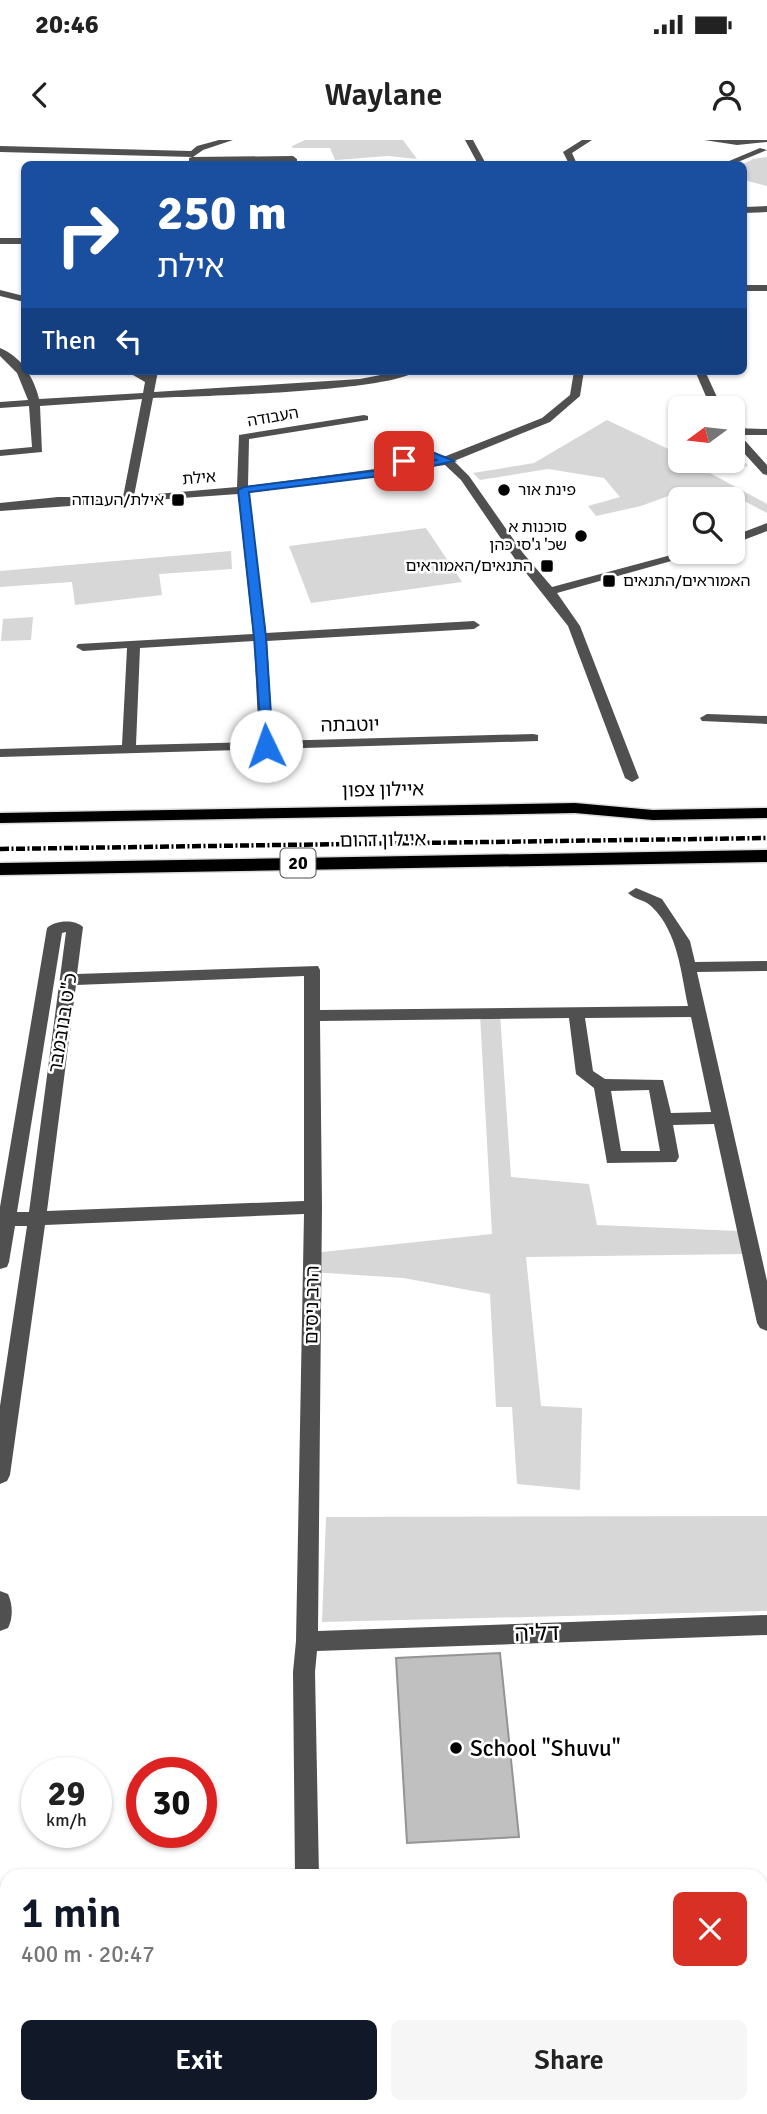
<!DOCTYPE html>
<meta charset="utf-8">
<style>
:root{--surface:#fff;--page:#f6f6f6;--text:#222;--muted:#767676;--accent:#111827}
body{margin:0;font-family:Signika,"Noto Sans Hebrew",sans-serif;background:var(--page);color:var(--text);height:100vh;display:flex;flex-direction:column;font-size:26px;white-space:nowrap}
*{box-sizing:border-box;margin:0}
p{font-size:23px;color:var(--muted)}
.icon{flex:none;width:38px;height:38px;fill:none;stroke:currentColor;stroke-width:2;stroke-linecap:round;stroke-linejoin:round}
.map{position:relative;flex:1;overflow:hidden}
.drawer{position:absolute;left:0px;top:1729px;width:768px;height:245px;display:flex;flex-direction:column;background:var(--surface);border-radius:21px 21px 0 0;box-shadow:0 2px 5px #0004}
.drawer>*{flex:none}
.banner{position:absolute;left:21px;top:21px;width:726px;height:214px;border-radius:10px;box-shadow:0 2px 5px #0004;background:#1a4fa0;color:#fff;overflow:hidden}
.needle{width:46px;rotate:255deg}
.tools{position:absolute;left:668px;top:256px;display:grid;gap:14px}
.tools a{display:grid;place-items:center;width:77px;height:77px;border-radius:10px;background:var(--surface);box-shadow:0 2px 5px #0004;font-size:35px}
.speed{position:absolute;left:21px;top:1617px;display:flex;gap:14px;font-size:35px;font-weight:700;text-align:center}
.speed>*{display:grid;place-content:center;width:91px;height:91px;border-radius:50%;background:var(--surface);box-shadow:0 2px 5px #0004;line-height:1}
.speed small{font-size:18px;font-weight:400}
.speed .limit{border:10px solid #d22;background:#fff;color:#111}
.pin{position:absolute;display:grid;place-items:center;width:60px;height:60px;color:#fff;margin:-30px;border-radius:14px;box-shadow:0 4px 10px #0006}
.me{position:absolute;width:77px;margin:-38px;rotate:357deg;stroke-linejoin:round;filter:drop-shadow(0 0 5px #0008)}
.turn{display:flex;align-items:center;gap:24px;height:147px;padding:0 21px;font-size:32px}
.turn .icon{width:91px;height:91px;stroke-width:2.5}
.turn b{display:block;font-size:49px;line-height:60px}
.then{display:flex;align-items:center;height:66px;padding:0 21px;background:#0003;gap:14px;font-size:26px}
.round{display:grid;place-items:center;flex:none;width:74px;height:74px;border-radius:10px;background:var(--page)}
.overview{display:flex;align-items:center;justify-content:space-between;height:119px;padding:0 21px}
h1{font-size:42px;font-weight:600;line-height:52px;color:var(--accent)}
.button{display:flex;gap:14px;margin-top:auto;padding:14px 21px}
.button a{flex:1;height:80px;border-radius:10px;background:var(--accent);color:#fff;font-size:28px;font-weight:600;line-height:80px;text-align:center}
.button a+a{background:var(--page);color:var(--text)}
.status{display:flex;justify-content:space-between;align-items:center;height:49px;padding:0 35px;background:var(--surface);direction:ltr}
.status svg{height:19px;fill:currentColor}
header{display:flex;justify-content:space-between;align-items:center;height:91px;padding:0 21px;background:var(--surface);font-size:32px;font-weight:600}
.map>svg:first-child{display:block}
</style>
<div class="status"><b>20:46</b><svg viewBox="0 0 49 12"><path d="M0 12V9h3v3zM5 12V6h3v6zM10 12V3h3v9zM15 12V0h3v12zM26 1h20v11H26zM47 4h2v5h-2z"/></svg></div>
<header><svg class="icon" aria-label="back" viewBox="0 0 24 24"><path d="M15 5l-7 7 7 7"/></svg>Waylane<svg class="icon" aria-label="person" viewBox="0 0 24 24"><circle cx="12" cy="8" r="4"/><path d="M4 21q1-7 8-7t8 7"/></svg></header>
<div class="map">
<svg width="767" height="1974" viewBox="0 0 767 1974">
<rect width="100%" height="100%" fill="#fff"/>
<path fill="#d7d7d7" d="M 305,0 L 403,0 L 417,19 L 388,16 L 335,20 L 330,8 L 292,8 L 292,6 Z
M 767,17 L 767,46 L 744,40 L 743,24 L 753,19 Z
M 607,280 L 681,315 L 681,320 L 733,320 L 733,311 L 736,311 L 748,326 L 708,332 L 767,364 L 767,373 L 731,354 L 715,359 L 687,349 L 641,366 L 596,376 L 588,366 L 620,357 L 604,338 L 548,329 L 480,340 L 473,333 L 534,323 Z
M 426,388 L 462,442 L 311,463 L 289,406 Z
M 231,411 L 232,429 L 159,434 L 162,455 L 75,465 L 72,442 L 0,447 L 0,431 Z
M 33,477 L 31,500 L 1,501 L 3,479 Z
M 500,873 L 511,1037 L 589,1044 L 597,1085 L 739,1091 L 744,1114 L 526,1117 L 541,1266 L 582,1268 L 580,1350 L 517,1344 L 512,1267 L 496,1267 L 490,1154 L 403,1138 L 312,1132 L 313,1113 L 492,1094 L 480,874 Z
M 767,1376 L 767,1471 L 322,1482 L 326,1377 Z"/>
<path fill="#c0c0c0" stroke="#949494" stroke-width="2" d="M 500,1513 L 519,1697 L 407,1703 L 396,1518 Z"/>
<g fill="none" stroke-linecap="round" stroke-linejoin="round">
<g stroke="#dbdbdb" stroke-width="3">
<path id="highway" d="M 575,663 L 653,670 L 767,668 L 767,678 L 653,680 L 575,673 L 0,683 L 0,673 Z
M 767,710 L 767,722 L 0,735 L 0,723 Z"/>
</g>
<path fill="#505050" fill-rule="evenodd" d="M 219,0 L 233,0 L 203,10 L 193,17 L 0,12 L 0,6 L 191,11 L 197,6 Z
M 465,0 L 473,0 L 486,24 L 478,24 Z
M 582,0 L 592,0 L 572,13 L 577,24 L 569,24 L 563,12 Z
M 704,0 L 767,0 L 767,2 L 737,5 Z
M 760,8 L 767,10 L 733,24 L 722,24 Z
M 192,17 L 293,16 L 297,19 L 297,24 L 289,24 L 289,22 L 189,22 L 189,18 Z
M 767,66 L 767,72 L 744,73 L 744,67 Z
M 0,98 L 24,98 L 24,104 L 0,104 Z
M 744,145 L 767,145 L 767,151 L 744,151 Z
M 0,150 L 24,156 L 24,162 L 0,156 Z
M 0,208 C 21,216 34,238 39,259 L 143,253 L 145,242 L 126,231 L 139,231 L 147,235 L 148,231 L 158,231 L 154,252 L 360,239 L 401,231 L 416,231 C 389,252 199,256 153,258 L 134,356 L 237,347 L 239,295 L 364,275 L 368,276 L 368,280 L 249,299 L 248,346 L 435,321 L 434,315 L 446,316 L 542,278 L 570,255 L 574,231 L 584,231 L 580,256 L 550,282 L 454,321 L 469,336 L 523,413 L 552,447 L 686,411 L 707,411 L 557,453 L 580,486 L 639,638 L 632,642 L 625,638 L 568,486 L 515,419 L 461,340 L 445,325 L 249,353 L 266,493 L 474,481 L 480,485 L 474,489 L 267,501 L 273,601 L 533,594 L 538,595 L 538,601 L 0,617 L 0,609 L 122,605 L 127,508 L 83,511 L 76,507 L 78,504 L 253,494 L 238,354 L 0,371 L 0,363 L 58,357 L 123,357 L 142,259 L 40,266 L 42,312 L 0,316 L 0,310 L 32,307 L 29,266 L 0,268 L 0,262 L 28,260 L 17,233 L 0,216 ZM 254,501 L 259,602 L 136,605 L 140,508 Z
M 695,231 L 705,231 L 722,268 L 711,268 Z
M 733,288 L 767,289 L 767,295 L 740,295 L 767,325 L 767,335 L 763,334 L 733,301 Z
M 767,383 L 767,391 L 733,404 L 733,396 Z
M 707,574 L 767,576 L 767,584 L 702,581 L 700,578 Z
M 636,748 L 662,759 L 690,801 L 695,822 L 767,821 L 767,831 L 697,832 L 767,1141 L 767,1191 L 760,1188 L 757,1183 L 714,984 L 673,985 L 679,1017 L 676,1022 L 607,1023 L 594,948 L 576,934 L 569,878 L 320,881 L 322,1067 L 318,1491 L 767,1475 L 767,1495 L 317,1511 L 315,1532 L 319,1736 L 295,1736 L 293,1532 L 296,1501 L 304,1074 L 45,1085 L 10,1335 L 7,1341 L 0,1344 L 0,1266 L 27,1086 L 15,1086 L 9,1122 L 7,1127 L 0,1129 L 0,1067 L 47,788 C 55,780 75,779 83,787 L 77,834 L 318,826 L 320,830 L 320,870 L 688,866 C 681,833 678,792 652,767 C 646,760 635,760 628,753 ZM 66,792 L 29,1072 L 17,1072 L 62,793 ZM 304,836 L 304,1061 L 47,1071 L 76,845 ZM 691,877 L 711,972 L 671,973 L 663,940 L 605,939 L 593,931 L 585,878 ZM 649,950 L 660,1011 L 621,1011 L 611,951 Z
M 0,1451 L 8,1454 C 13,1465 13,1478 8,1488 L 0,1491 Z"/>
<use href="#highway" fill="#000" fill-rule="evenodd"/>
<path stroke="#000" stroke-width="4.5" stroke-dasharray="9 2.5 2 2.5" stroke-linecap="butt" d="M 0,709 L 767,698"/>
</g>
<path fill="#1a73e8" stroke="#114b97" stroke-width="2" d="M 432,312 L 454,321 L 397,334 L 249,352 L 266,497 L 273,606 L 266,609 L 262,608 L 254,497 L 238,350 L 244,347 L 397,328 L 436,320 L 431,318 L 404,324 L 399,321 Z"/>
<g fill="#000" stroke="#fff" stroke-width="2.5">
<circle cx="504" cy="350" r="7"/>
<rect x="171" y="353" width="14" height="14" rx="3.5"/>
<circle cx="581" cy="396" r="7"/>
<rect x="540" y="419" width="14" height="14" rx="3.5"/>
<rect x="602" y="434" width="14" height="14" rx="3.5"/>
<circle cx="456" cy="1608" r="7"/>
</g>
<g text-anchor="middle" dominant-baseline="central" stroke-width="5" stroke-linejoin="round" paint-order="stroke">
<g font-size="16" fill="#000" stroke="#fff">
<text transform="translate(273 277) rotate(-10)">העבודה</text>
<text transform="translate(199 338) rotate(-5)">אילת</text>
</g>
<g font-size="16" fill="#000" stroke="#fff" text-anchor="end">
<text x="518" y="350" text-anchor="start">פינת אור</text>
<text x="164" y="360">אילת/העבודה</text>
<text x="567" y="387">סוכנות א<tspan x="567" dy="18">שכ' ג'סי כהן</tspan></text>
<text x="533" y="426">התנאים/האמוראים</text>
<text x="623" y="441" text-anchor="start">האמוראים/התנאים</text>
</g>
<rect fill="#fff" stroke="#4c4c4c" stroke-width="2" x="280.5" y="708.5" width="35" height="29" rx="5"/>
<g font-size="18" font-weight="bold" fill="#000">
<text x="298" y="723">20</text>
</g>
<g font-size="19" fill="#000" stroke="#fff">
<text transform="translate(350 585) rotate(-1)">יוטבתה</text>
<text transform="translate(383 650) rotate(-1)">איילון צפון</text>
<text transform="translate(383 700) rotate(-1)">איילון דרום</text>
<text transform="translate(63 883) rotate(-81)">כ"ט בנובמבר</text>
<text transform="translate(312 1165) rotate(-89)">הרב ניסים</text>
</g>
<g font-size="23" fill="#000" stroke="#fff">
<text transform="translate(537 1493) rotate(-2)">דליה</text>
</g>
<g font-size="23" fill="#000" stroke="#fff" text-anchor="start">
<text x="470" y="1608">School "Shuvu"</text>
</g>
</g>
</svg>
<div class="tools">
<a><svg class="needle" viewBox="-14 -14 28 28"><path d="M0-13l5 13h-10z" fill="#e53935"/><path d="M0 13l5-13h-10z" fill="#767676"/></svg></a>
<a><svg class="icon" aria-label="search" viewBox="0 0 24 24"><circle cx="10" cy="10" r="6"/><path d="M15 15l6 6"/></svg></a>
</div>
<div class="speed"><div>29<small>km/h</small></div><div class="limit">30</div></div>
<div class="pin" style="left:404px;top:321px;background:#d93025"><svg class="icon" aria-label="arrive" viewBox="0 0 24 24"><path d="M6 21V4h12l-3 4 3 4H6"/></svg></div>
<svg class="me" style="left:266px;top:606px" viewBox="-20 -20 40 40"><circle r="19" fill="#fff"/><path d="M0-13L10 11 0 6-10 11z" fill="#1a73e8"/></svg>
<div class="banner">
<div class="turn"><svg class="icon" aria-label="right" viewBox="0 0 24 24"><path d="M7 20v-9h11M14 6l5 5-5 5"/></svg><div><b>250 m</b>אילת</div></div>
<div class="then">Then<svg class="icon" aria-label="left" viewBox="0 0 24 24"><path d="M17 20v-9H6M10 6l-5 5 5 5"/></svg></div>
</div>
<section class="drawer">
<div class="overview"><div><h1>1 min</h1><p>400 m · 20:47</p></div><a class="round" style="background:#d93025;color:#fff"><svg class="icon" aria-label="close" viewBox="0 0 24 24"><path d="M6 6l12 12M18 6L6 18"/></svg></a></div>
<div class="button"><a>Exit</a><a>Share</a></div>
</section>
</div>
